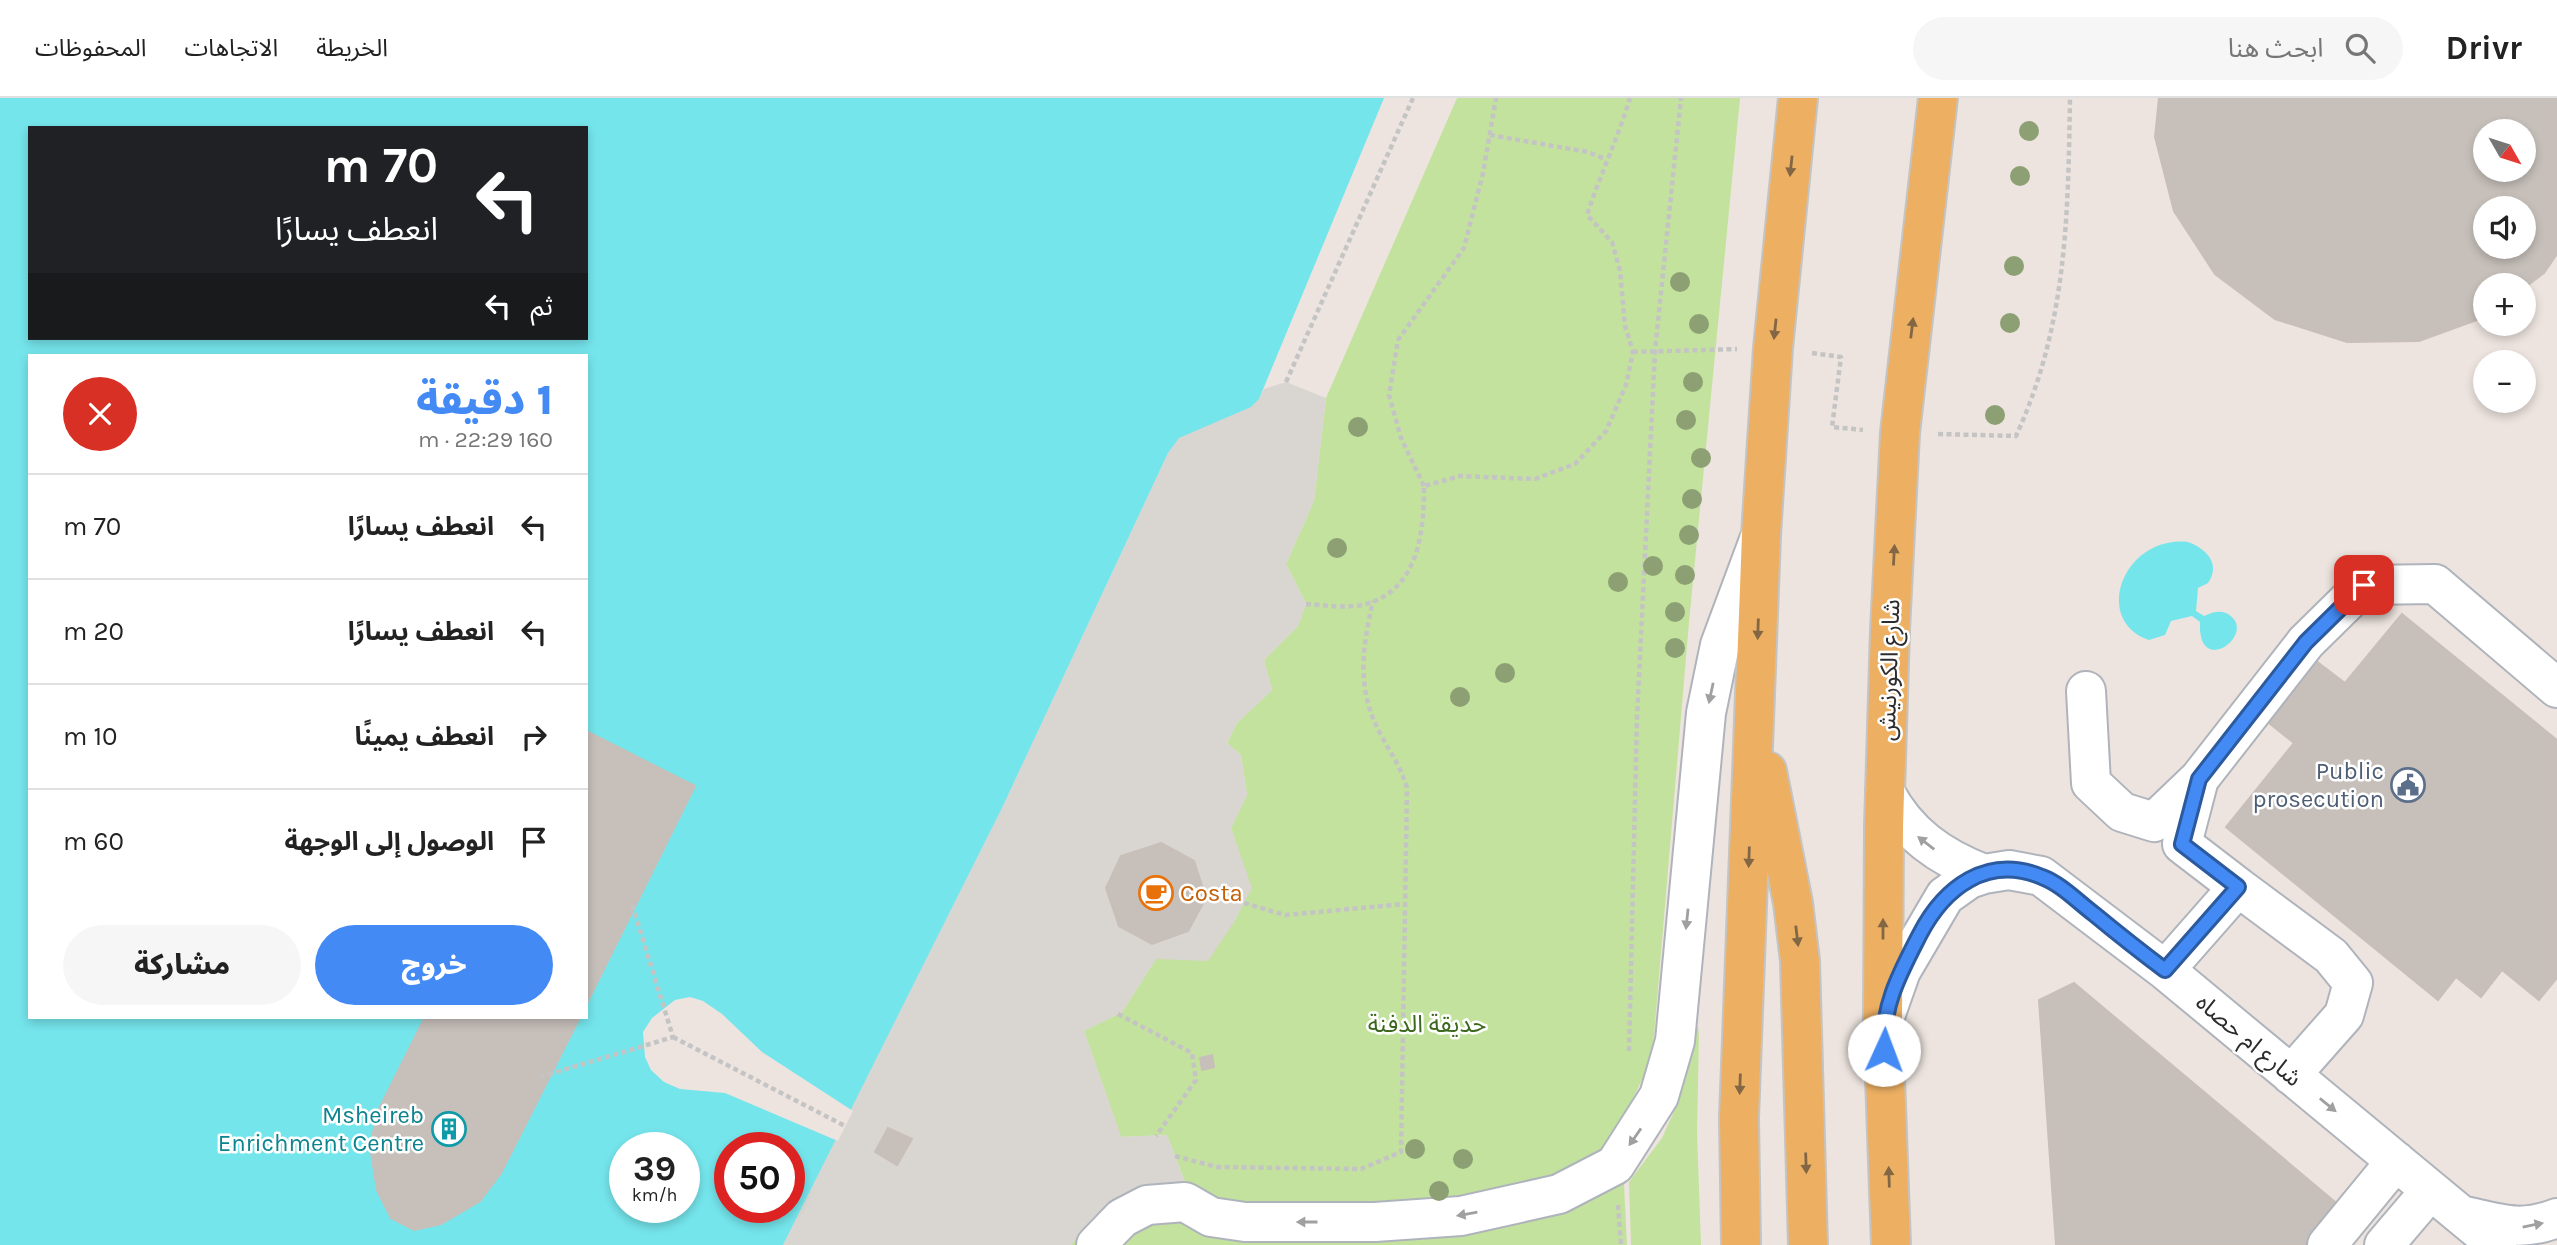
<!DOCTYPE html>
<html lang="ar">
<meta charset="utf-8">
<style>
:root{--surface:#fff;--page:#f6f6f6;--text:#222;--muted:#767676;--line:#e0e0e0;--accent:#438af5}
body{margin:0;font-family:Karla,"Noto Sans Arabic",sans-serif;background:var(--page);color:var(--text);direction:rtl;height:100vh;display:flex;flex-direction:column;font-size:26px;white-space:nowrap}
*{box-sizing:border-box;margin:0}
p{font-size:23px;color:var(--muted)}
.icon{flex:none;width:38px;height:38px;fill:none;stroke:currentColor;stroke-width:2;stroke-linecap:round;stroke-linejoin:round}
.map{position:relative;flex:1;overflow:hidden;direction:ltr}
.drawer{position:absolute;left:28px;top:256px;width:560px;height:665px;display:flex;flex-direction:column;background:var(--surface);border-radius:0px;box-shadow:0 4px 10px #0003;direction:rtl}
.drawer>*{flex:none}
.hud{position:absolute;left:28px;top:28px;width:560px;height:214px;border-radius:0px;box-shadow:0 4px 10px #0003;direction:rtl;background:#202124;color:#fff;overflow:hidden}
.needle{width:46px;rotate:129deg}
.fabs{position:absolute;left:2473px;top:21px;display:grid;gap:14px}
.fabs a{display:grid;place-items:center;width:63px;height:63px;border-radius:50%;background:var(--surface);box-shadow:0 4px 10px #0003;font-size:35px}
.speed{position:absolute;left:609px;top:1034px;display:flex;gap:14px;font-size:35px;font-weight:700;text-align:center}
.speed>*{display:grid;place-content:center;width:91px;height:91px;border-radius:50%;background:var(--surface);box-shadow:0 4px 10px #0003;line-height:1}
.speed small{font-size:18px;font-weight:400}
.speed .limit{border:10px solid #d22;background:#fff;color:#111}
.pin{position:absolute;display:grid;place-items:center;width:60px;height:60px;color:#fff;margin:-30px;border-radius:14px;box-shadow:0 4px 10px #0006}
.me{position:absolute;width:77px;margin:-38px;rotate:2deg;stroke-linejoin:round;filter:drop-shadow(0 0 5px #0008)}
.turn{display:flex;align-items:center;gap:24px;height:147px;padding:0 35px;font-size:32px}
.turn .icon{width:91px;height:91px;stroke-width:2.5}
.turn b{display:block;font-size:49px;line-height:60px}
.then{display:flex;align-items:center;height:66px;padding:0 35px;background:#0003;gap:14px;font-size:26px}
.round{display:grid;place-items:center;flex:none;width:74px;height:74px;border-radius:37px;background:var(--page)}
.head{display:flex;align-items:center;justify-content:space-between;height:119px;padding:0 35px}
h1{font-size:42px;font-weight:800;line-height:52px;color:var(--accent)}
.cta{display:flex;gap:14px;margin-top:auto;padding:14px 35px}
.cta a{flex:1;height:80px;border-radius:42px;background:var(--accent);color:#fff;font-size:28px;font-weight:800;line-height:80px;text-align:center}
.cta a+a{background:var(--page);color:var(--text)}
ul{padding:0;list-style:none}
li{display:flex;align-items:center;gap:21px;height:105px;padding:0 35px;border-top:2px solid var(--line)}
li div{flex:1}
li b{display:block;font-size:26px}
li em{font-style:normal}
header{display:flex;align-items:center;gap:42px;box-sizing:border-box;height:98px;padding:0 35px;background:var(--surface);border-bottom:2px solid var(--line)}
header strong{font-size:33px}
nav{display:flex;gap:38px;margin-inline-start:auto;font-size:24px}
.search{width:490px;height:63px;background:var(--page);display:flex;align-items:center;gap:18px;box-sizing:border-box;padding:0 24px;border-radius:38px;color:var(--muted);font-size:26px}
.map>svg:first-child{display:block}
</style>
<header>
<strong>Drivr</strong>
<div class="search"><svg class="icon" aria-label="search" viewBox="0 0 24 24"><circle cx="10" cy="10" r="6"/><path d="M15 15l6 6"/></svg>ابحث هنا</div>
<nav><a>الخريطة</a><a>الاتجاهات</a><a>المحفوظات</a></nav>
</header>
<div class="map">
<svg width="2557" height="1147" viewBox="0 0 2557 1147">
<rect width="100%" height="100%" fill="#ede4df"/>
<path fill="#c3e29d" d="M 1457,0 L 1740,0 L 1689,524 L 1652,961 L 1621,1025 L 1627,1147 L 1071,1147 C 1114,1094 1125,1099 1190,1097 L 1167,1037 L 1121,1039 L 1084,933 L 1122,914 L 1156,861 L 1234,824 L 1251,790 L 1231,730 L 1247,697 L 1241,657 L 1227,645 L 1237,625 L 1272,592 L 1264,562 L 1298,528 L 1306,506 L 1286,466 L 1314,403 L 1326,300 Z
M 1690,928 L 1698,929 L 1699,935 L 1697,1035 L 1701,1147 L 1631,1147 L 1629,1084 L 1662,1040 L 1677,1007 Z"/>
<path fill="#d9d5d1" d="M 1286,284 L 1326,300 L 1314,403 L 1286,466 L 1306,506 L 1298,528 L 1264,562 L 1272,592 L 1237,625 L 1227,645 L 1241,657 L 1247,697 L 1231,730 L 1252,790 L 1234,824 L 1208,863 L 1156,861 L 1122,914 L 1084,933 L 1121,1039 L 1167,1037 L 1190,1098 L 1128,1099 L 1096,1117 L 1071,1147 L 783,1147 L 1002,710 L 1168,355 L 1179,340 L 1259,301 L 1264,291 Z"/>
<path fill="#75e5ec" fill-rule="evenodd" d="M 0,0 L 1384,0 L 1259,301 L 1251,309 L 1179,340 L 1168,355 L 1002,710 L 783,1147 L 0,1147 ZM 30,30 L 586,30 L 586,240 L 30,240 ZM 30,257 L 586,257 L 586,919 L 30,919 ZM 625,1050 L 684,1050 L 684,1110 L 625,1110 ZM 730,1050 L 789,1050 L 789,1110 L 730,1110 Z
M 2188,444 C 2207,451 2221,466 2208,485 L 2198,490 L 2196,513 L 2204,518 C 2211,515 2218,512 2226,515 C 2262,533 2197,583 2200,524 L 2192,518 L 2171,523 L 2165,537 L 2149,542 C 2091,522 2124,437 2188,444 Z"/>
<path fill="#ede4df" d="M 690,899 L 703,903 L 722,916 L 762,954 L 853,1013 L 838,1043 L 725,995 L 680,991 L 664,984 L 651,972 L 645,959 L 643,934 L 652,920 L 675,902 Z"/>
<path fill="#c6bfba" stroke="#c8bfb8" stroke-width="2" fill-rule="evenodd" d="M 2159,0 L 2557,0 L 2557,156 L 2544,175 L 2524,190 L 2524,187 L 2485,187 L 2485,219 L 2419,243 L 2347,244 L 2275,221 L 2215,176 L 2174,113 L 2155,39 ZM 2485,33 L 2524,33 L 2524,72 L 2485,72 ZM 2485,110 L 2524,110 L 2524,149 L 2485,149 Z
M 2402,516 L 2557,642 L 2557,880 L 2539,902 L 2502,872 L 2481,899 L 2456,879 L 2438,902 L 2226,729 L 2294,645 L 2259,617 L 2308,557 L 2345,585 Z
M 586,633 L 695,688 L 586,907 Z
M 1161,745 L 1194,763 L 1206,800 L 1188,833 L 1152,846 L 1119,828 L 1106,790 L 1121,758 Z
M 2074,885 L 2340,1108 L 2307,1147 L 2056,1147 L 2039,902 Z
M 425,919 L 580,919 L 501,1075 L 480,1103 L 441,1126 L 414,1132 L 391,1120 L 377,1092 L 370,1048 L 378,1013 Z
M 1212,957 L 1214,969 L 1202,972 L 1200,960 Z
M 888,1030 L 912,1041 L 897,1067 L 875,1054 Z"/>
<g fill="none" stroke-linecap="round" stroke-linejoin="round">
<g stroke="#afb4bc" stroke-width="42">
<path id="minor" d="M 2086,593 L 2091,685 L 2122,714 L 2154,724 L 2199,681
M 1885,694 C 1907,736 1940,759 1984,776
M 2238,789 L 2182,746 L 2199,681 L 2306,544 L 2364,487 L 2435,486 L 2557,590
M 2165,872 L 2238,789 L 2331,858 L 2353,885 L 2344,917 L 2291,977
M 1884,921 L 1901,873 L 1945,798 L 1969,781 L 1984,776 L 2009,772 L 2041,778 L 2165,872 L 2497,1147
M 2465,1118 C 2501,1126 2521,1134 2557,1120
M 1096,1147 L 1122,1120 L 1147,1107 L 1185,1104 L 1211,1119 L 1245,1124 L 1375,1124 L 1461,1118 L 1559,1096 L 1615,1067 L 1659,998 L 1675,943 L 1706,615 L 1720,547 L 1759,442
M 2327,1147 L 2396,1063
M 2384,1147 L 2430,1093"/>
</g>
<g stroke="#c4c4c4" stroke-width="42">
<path id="major" d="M 1767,673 L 1793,805 L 1800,863 L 1808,1147
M 1741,1147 L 1739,1020 L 1761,437 L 1773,250 L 1798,0
M 1891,1147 L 1883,924 L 1884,728 L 1890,532 L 1900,335 L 1938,0"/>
</g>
<path stroke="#c4c4c4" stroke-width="4.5" stroke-dasharray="5 3.5" stroke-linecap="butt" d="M 1490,37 L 1588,54 L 1605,61
M 1633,254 L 1737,251
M 1812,255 L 1841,259 L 1832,329 L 1863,332
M 1286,284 L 1413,0
M 1938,336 L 2016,338 C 2067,227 2068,119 2070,0
M 1424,388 L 1401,340 L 1389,297 L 1398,242 L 1464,150 L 1483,75 L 1496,0
M 1306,506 C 1324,507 1348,511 1366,506 C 1419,491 1424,433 1424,388 L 1460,378 L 1535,381 L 1575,366 L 1606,333 L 1626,287 L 1633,254 L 1625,228 L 1620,173 L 1612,144 L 1587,117 C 1600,77 1618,40 1630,0
M 1244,805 L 1285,817 L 1404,806
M 1118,916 L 1192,955 L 1196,982 L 1156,1038
M 673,939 L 845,1028
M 1629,953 L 1637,619 L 1655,253 L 1681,0
M 540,979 L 673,939 L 631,803
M 1175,1058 L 1217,1069 L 1361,1071 L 1401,1054 L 1407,690 C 1401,669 1391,656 1381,637 C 1356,592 1362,551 1373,503
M 1618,1107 L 1621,1147"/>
<use href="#minor" stroke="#fff" stroke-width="38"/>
<use href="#major" stroke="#edb063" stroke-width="38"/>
</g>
<g fill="#8ca074">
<circle cx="2029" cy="33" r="10"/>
<circle cx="2020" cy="78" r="10"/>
<circle cx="2014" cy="168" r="10"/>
<circle cx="1680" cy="184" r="10"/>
<circle cx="2010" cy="225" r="10"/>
<circle cx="1699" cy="226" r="10"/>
<circle cx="1693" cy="284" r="10"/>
<circle cx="1995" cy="317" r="10"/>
<circle cx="1686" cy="322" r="10"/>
<circle cx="1358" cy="329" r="10"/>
<circle cx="1701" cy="360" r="10"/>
<circle cx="1692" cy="401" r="10"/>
<circle cx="1689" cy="437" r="10"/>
<circle cx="1337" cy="450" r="10"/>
<circle cx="1653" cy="468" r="10"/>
<circle cx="1685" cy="477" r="10"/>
<circle cx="1618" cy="484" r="10"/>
<circle cx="1675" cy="514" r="10"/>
<circle cx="1675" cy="550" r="10"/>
<circle cx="1505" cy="575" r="10"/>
<circle cx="1460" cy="599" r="10"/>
<circle cx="1415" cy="1051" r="10"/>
<circle cx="1463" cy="1061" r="10"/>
<circle cx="1439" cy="1093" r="10"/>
</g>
<defs><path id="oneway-solid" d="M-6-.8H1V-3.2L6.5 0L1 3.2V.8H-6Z" transform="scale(1.75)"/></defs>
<g fill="#836745">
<use href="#oneway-solid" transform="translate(1791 68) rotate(96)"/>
<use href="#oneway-solid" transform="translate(1912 230) rotate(-83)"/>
<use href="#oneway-solid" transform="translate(1775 231) rotate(96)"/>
<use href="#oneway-solid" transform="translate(1894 457) rotate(-87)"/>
<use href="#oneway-solid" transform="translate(1758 531) rotate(92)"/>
<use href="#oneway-solid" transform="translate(1749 759) rotate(92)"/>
<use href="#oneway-solid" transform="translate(1883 831) rotate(-90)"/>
<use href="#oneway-solid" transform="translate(1797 838) rotate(83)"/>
<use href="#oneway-solid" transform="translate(1740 986) rotate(92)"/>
<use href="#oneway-solid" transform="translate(1806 1065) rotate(88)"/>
<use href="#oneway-solid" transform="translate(1889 1079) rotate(-92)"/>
</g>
<g fill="#a0a0a0">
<use href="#oneway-solid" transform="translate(1711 595) rotate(102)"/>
<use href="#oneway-solid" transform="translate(1926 745) rotate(-142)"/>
<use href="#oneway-solid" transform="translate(1687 821) rotate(96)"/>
<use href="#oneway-solid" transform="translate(2328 1007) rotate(39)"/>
<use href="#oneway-solid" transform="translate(1635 1039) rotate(125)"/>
<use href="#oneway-solid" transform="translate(1467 1116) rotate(170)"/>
<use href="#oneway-solid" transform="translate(1307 1124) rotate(180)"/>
<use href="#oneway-solid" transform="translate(2533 1127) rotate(-11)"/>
</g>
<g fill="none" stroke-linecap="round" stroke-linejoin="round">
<g stroke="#2c5a9f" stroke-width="18">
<path id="route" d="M 1884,952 C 1882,907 1900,875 1920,836 C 1944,790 1987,756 2042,779 C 2061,786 2078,804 2094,816 C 2117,835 2141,854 2165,872 L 2238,789 L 2182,746 L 2199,681 L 2306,544 L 2364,487"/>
</g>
<use href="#route" stroke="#438af5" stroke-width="12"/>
</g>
<defs>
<g id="civic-ring" transform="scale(1.75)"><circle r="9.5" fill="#fff" stroke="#5c6f8a" stroke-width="1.5"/><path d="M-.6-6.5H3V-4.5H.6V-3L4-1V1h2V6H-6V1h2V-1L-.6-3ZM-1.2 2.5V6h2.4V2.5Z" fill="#5c6f8a"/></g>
<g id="cafe-ring" transform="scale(1.75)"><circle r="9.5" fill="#fff" stroke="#e8710a" stroke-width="1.5"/><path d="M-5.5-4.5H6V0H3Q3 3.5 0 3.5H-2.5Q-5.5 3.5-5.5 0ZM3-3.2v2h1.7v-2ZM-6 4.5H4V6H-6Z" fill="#e8710a"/></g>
<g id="building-ring" transform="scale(1.75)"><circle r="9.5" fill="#fff" stroke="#0f9aa8" stroke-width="1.5"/><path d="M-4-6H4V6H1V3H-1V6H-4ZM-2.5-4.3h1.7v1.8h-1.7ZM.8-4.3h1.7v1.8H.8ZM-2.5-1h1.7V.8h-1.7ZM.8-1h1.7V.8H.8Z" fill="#0f9aa8"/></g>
</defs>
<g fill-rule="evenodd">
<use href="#civic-ring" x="2408" y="687"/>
<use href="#cafe-ring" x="1156" y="795"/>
<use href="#building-ring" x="449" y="1031"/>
</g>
<g text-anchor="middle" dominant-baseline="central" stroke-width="5" stroke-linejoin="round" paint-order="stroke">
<g font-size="24" fill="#2c2c2c" stroke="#fff">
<text transform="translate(1889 572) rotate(-88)">شارع الكورنيش</text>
<text transform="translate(2249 942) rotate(40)">شارع ام حصاه</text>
</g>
<g font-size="24" fill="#4e5e75" stroke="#fff" text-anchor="end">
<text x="2384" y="673">Public<tspan x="2384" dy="28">prosecution</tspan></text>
</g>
<g font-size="24" fill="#c56008" stroke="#fff" text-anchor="start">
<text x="1180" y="795">Costa</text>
</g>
<g font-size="24" fill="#3c681d" stroke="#fff">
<text x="1427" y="926">حديقة الدفنة</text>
</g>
<g font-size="24" fill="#0d838f" stroke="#fff" text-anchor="end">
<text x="424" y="1017">Msheireb<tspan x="424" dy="28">Enrichment Centre</tspan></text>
</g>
</g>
</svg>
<div class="fabs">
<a><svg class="needle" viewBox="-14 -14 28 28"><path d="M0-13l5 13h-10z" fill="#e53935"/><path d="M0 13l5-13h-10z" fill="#767676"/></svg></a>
<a><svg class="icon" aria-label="sound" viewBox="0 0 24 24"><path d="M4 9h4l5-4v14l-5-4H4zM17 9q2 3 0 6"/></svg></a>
<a>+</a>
<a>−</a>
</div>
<div class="speed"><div>39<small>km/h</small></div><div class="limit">50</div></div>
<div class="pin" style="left:2364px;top:487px;background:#d93025"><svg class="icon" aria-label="arrive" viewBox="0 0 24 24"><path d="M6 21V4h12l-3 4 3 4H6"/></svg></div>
<svg class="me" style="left:1884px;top:952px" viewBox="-20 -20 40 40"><circle r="19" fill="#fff"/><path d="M0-13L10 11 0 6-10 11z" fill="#438af5"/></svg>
<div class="hud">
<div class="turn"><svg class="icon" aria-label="left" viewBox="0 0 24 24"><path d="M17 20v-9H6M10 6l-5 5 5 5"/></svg><div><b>70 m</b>انعطف يسارًا</div></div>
<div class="then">ثم<svg class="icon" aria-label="left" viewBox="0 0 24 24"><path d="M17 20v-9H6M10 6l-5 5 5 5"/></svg></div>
</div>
<section class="drawer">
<div class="head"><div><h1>1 دقيقة</h1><p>160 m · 22:29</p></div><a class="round" style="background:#d93025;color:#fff"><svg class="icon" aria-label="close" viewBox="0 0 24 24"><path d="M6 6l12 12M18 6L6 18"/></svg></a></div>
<ul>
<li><svg class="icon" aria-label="left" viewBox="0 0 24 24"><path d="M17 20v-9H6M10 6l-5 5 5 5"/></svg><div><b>انعطف يسارًا</b></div><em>70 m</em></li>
<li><svg class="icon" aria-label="left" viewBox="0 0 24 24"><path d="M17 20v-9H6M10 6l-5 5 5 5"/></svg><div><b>انعطف يسارًا</b></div><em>20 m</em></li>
<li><svg class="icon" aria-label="right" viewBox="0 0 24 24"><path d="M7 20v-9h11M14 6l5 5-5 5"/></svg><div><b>انعطف يمينًا</b></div><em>10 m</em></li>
<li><svg class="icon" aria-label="arrive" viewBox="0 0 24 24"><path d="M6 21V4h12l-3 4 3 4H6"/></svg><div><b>الوصول إلى الوجهة</b></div><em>60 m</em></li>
</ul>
<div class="cta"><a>خروج</a><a>مشاركة</a></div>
</section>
</div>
